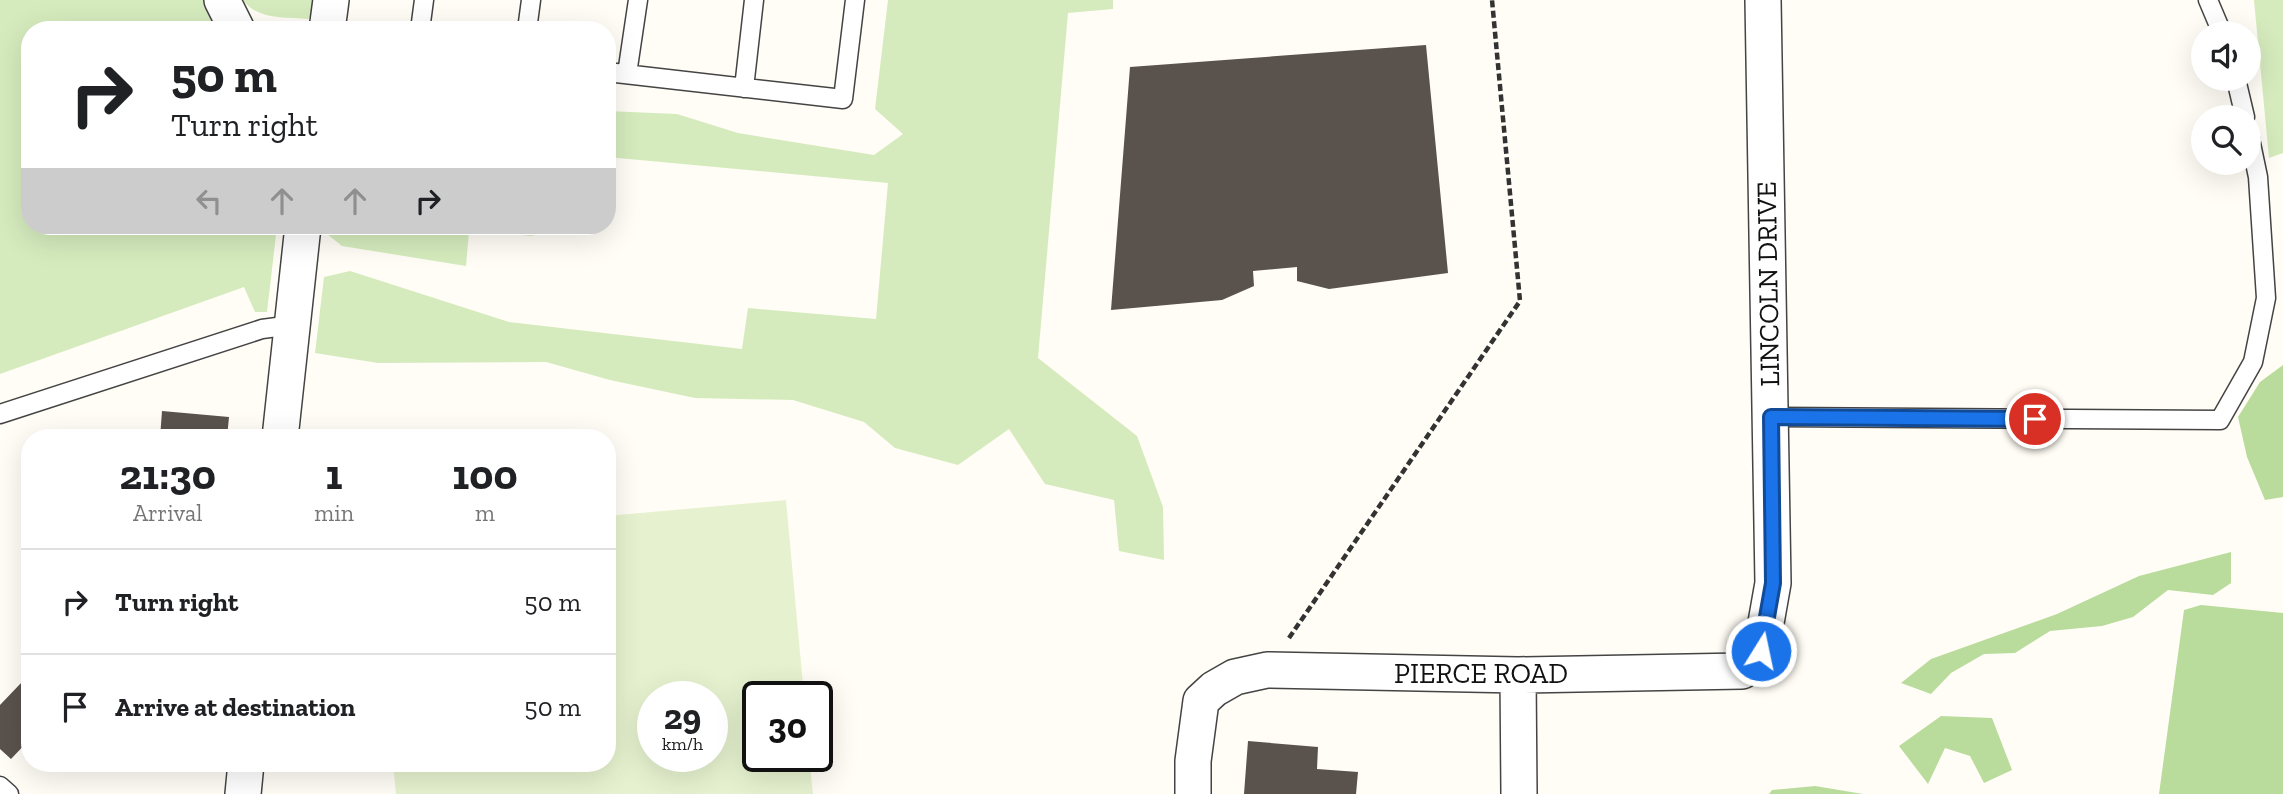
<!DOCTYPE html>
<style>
:root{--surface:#fff;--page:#f2f2f2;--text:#202124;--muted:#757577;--line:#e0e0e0}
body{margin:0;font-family:"Zilla Slab",serif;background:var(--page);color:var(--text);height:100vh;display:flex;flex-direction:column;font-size:26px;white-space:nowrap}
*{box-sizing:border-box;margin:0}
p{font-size:23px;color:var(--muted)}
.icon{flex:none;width:38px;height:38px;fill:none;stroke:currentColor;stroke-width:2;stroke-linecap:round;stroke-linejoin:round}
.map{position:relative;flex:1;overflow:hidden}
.details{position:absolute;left:21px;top:429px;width:595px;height:343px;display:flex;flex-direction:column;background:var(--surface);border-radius:28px;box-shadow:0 7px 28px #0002}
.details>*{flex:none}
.top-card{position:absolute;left:21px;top:21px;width:595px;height:214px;border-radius:28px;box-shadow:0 7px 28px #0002;background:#fff;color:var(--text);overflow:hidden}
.buttons{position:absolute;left:2191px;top:21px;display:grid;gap:14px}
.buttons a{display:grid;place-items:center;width:70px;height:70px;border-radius:50%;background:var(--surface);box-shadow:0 7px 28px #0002;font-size:35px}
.speed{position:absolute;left:637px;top:681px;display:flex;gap:14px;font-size:35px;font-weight:700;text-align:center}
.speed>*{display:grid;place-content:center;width:91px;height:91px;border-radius:50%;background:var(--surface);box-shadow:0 7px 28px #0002;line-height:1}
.speed small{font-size:18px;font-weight:400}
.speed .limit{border:4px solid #111;border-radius:10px;background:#fff;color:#111}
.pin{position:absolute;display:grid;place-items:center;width:60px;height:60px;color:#fff;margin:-30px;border:4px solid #fff;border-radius:50%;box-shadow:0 2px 7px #0007}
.me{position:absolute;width:77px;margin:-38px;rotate:10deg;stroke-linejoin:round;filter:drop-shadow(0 0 5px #0008)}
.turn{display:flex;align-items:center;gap:24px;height:147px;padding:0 35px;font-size:32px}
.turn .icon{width:91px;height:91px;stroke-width:2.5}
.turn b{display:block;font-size:49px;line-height:60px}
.lanes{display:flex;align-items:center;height:66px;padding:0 35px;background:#0003;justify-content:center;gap:35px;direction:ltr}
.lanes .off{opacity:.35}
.eta{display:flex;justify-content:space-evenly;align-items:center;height:119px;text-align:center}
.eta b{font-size:42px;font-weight:800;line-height:49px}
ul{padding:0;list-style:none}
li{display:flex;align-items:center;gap:21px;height:105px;padding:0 35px;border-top:2px solid var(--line)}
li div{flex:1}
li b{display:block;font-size:26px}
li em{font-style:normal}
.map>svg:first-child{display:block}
</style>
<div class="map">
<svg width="2283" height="794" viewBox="0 0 2283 794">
<rect width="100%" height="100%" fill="#fffdf5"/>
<path fill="#d5ebbd" d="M 0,0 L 204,0 L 220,30 L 30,30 L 30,226 L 277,226 L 267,312 L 255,312 L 244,287 L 0,374 Z
M 243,0 L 313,0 L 312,15 L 308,19 C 285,17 257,20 243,0 Z
M 888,0 L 1113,0 L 1113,9 L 1068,13 L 1038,358 L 1137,436 L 1163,507 L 1164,560 L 1119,551 L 1114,500 L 1045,484 L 1009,429 L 958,465 L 895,448 L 864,422 L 793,400 L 695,398 L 610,380 L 546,362 L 378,363 L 315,353 L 324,277 L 350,271 L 509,322 L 742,349 L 748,308 L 876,319 L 888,183 L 607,157 L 607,111 L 677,114 L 738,133 L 874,155 L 903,134 L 875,109 Z
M 2254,0 L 2283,0 L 2283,153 L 2269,158 Z
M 328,226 L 534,226 L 533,236 L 469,231 L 466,266 L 342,246 L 327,234 Z"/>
<path fill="#b9dc9c" d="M 2283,365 L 2283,497 L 2265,500 L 2247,457 L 2238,417 L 2260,382 Z
M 2231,552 L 2231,583 L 2213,595 L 2168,590 L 2133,617 L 2102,626 L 2050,631 L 2015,653 L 1984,654 L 1951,673 L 1931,694 L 1901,683 L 1931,659 L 2057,614 L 2139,576 Z
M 2201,605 L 2283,613 L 2283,794 L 2159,794 L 2184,610 Z
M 1941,716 L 1992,718 L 2012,770 L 1984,783 L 1970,756 L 1945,748 L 1928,784 L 1899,746 Z
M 1815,786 L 1863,794 L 1769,794 L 1772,790 Z"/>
<path fill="#e6f2cf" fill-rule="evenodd" d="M 786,500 L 804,696 L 758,696 L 758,756 L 809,756 L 813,794 L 396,794 L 393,763 L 607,763 L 607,516 ZM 653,696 L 712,696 L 712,756 L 653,756 Z"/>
<path fill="#5a524d" d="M 1426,45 L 1448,273 L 1329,289 L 1297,281 L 1297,267 L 1253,271 L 1254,286 L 1222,300 L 1111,310 L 1130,67 Z
M 162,411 L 229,417 L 227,438 L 160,438 Z
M 22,682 L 30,690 L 30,739 L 11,759 L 0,749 L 0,705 Z
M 1248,741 L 1318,747 L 1317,769 L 1358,772 L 1356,794 L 1244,794 Z"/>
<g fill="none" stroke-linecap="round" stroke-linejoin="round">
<g stroke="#444" stroke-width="21">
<path id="service" d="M 2208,0 L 2222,33
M 420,30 L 424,0
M 527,30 L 531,0
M 607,72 L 843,99 L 855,0
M 627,74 L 638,0
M 2236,79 L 2245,117
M 744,88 L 754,0
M 0,414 L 262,329 L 292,325
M 1771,417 L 2220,420 L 2253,362 L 2266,298 L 2258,177 L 2249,134
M 0,786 L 9,794"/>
</g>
<g stroke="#444" stroke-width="38">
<path id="minor" d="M 222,0 L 237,30
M 327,30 L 331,0
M 280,438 L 303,226
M 1518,675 L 1519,794
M 243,794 L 246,763
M 1193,794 L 1193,761 L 1201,701 L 1214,689 L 1235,677 L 1267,670 L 1518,675 L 1742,671 L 1761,651 L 1773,583 L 1763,0"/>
</g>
<path stroke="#333" stroke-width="4.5" stroke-dasharray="7 3.5" stroke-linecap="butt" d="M 1289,638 L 1520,301 L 1492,0"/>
<use href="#service" stroke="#fff" stroke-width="18"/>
<use href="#minor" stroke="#fff" stroke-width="35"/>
</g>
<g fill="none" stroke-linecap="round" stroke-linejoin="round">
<g stroke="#114b97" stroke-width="18">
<path id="route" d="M 1761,651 L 1773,583 L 1771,417 L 2035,419"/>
</g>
<use href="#route" stroke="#1a73e8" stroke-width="12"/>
</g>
<g text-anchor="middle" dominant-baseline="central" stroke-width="7" stroke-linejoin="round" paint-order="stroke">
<g font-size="28" fill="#111" stroke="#fff">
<text transform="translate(1768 284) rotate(-91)">LINCOLN DRIVE</text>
<text x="1481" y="673">PIERCE ROAD</text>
</g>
</g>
</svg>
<div class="buttons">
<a><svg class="icon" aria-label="sound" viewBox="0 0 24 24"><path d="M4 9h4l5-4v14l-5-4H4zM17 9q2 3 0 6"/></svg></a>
<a><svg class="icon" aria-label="search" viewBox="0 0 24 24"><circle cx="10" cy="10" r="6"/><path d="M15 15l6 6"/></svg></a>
</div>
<div class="speed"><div>29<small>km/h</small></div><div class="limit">30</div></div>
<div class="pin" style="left:2035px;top:419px;background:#d93025"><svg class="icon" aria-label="arrive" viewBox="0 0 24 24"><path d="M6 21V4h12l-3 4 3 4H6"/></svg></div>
<svg class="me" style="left:1761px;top:651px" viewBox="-20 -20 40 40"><circle r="17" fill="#1a73e8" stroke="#fff" stroke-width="3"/><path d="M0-11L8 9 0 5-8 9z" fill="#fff"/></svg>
<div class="top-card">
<div class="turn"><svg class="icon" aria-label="right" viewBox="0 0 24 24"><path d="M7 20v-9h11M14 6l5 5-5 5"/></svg><div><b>50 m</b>Turn right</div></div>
<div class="lanes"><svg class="icon off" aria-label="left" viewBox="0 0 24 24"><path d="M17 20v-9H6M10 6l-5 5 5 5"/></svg><svg class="icon off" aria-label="ahead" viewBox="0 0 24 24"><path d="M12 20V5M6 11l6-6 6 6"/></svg><svg class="icon off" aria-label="ahead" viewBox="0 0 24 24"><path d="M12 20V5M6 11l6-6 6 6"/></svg><svg class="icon" aria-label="right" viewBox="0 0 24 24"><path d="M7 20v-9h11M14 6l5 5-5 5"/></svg></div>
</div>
<section class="details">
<div class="eta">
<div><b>21:30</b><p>Arrival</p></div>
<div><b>1</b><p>min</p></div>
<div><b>100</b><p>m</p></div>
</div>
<ul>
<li><svg class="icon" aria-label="right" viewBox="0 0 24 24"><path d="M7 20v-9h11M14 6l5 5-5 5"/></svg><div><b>Turn right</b></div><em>50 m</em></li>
<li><svg class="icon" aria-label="arrive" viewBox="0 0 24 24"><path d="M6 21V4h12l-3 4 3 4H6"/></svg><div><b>Arrive at destination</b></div><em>50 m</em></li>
</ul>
</section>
</div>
